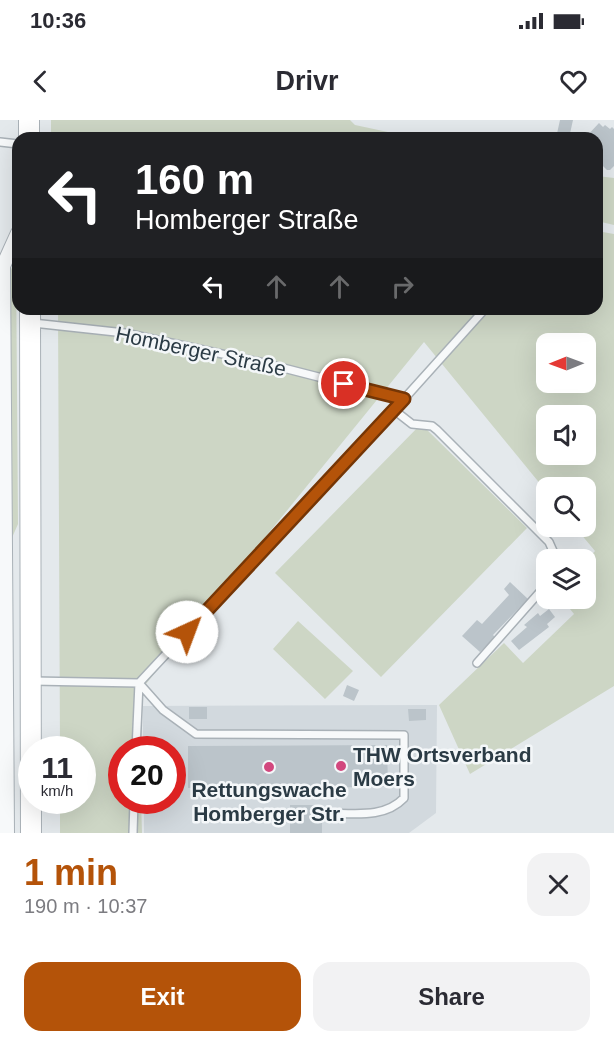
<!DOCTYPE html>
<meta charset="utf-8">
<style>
:root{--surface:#fff;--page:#f2f2f3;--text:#2b2b33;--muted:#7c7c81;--accent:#b45309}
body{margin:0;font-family:Helvetica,sans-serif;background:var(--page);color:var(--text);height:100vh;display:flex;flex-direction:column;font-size:22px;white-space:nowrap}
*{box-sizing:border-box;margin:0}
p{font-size:20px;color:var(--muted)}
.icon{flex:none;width:33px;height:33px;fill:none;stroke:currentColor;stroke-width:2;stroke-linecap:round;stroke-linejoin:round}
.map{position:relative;height:713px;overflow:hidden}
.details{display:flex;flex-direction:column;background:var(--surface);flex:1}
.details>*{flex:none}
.guide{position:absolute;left:12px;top:12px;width:591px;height:183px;border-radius:18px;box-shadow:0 6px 24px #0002;background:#202124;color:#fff;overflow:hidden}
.needle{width:39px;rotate:269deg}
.fabs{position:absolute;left:536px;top:213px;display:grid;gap:12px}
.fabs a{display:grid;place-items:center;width:60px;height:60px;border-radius:12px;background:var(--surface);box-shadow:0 6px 24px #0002;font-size:30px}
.speed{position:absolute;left:18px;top:616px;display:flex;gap:12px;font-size:30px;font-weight:700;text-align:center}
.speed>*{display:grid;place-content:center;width:78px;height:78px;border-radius:50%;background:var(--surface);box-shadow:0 6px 24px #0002;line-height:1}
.speed small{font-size:15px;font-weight:400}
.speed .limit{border:9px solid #d22;background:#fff;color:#111}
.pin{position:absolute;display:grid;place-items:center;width:51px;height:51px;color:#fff;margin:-26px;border:3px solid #fff;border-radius:50%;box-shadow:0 2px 6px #0007}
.me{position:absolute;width:66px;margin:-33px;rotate:43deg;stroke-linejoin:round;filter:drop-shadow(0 0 4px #0008)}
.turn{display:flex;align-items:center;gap:21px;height:126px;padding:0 24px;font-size:27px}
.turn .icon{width:78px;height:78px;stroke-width:2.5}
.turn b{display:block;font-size:42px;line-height:51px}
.lanes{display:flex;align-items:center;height:57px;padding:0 24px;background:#0003;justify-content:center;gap:30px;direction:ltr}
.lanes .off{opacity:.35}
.round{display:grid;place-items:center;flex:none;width:63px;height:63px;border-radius:18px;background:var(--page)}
.overview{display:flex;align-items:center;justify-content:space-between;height:102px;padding:0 24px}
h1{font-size:36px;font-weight:600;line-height:45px;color:var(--accent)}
.action{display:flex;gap:12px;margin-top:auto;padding:12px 24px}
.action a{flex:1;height:69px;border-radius:18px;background:var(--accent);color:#fff;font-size:24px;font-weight:600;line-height:69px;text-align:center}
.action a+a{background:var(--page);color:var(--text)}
.status{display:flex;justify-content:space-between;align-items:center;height:42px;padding:0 30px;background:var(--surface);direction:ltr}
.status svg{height:16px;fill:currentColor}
header{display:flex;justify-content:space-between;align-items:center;height:78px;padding:0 24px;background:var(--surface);font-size:27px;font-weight:600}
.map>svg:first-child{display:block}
</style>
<div class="status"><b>10:36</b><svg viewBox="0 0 49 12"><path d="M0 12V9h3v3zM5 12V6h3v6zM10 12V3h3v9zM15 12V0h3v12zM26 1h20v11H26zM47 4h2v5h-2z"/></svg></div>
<header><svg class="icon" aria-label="back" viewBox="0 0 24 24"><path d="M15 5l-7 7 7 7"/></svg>Drivr<svg class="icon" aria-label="heart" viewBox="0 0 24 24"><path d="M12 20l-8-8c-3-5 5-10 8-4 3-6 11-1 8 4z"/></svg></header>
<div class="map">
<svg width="614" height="713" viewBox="0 0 614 713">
<rect width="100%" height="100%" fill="#e4e9ec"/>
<path fill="#d2d9de" d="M 437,585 L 436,693 L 409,713 L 144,713 L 144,681 L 172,681 L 172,630 L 143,630 L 143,586 Z"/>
<path fill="#cdd6c5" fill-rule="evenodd" d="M 51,0 L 350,0 L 355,5 L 416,18 L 51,18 Z
M 597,56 L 614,58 L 614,105 L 597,101 Z
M 597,111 L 614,114 L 614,566 L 470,654 L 439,585 L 504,523 L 523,543 L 574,494 L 562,479 L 585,478 L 585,442 L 595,431 L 575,407 L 585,406 L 585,368 L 546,368 L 546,371 L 424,222 L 141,570 L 141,630 L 122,630 L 122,681 L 141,681 L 142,713 L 60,713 L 60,681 L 82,681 L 82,630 L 60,630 L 58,189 L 597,189 ZM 546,224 L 585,224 L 585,262 L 546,262 ZM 546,296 L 585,296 L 585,334 L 546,334 Z
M 16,138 L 18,404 L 11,420 L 10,152 Z
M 421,304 L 527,408 L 381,557 L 275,453 Z
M 298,501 L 353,551 L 325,579 L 273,529 Z"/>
<path fill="#bbc4ca" d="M 560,0 L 573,0 L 569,18 L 556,18 Z
M 599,3 L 603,7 L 605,5 L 610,9 L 612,7 L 614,9 L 614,46 L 610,50 L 607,50 L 597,40 L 597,18 L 585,18 Z
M 510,462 L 528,479 L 493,515 L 495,517 L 480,532 L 462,516 L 477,500 L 482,504 L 509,475 L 504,469 Z
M 549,489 L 555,497 L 547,504 L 549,507 L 519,530 L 511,521 L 527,507 L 524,505 L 538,493 L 540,496 Z
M 347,565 L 359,570 L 354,581 L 343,576 Z
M 189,587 L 207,587 L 207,599 L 189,599 Z
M 408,589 L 426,589 L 426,600 L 409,601 Z
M 387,625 L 388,667 L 188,668 L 188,626 Z
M 290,685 L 322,685 L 322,713 L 290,713 Z"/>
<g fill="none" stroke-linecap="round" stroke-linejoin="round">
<g stroke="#a9b1b7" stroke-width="10">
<path id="service" d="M 0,22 L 18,24
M 33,203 L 125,213 L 264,243 L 404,279
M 394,290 L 412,304 L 432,306 L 437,310 L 549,422 L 557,440
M 477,543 L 546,465
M 33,561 L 139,563 L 404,279 L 485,189
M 136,630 L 139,563 L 163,590 L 196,614 L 404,615 L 404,678 C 384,699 353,693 326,693
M 133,713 L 134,681"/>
</g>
<g stroke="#a9b1b7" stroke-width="16">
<path id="minor" d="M 7,713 L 3,146 L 18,113"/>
</g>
<g stroke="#a9b1b7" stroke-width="22">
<path id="secondary" d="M 29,18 L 29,0
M 30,189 L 31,713"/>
</g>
<use href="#service" stroke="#f7f9fa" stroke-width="7"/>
<use href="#minor" stroke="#f7f9fa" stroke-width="14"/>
<use href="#secondary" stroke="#fff" stroke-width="20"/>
</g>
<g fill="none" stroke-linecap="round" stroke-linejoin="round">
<g stroke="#753606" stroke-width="15">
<path id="route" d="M 187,512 L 404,279 L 344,264"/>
</g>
<use href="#route" stroke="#b45309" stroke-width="10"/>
</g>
<g fill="#d2487e" stroke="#f4f7f9" stroke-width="2">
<circle cx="341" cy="646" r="6"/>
<circle cx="269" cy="647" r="6"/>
</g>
<g text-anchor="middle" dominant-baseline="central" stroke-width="5" stroke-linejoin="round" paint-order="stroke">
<g font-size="21" fill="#2b3b45" stroke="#f4f7f9">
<text transform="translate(201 231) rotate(12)">Homberger Straße</text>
</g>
<g font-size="21" font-weight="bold" fill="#2b3b45" stroke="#f4f7f9" text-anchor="start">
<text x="353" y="634">THW Ortsverband<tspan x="353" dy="24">Moers</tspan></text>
<text x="269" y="669" text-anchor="middle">Rettungswache<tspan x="269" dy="24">Homberger Str.</tspan></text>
</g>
</g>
</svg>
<div class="fabs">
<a><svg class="needle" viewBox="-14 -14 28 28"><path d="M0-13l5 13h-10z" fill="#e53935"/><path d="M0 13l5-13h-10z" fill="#7c7c81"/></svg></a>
<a><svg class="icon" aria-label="sound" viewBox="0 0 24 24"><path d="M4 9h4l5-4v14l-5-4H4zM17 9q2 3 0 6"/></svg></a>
<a><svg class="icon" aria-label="search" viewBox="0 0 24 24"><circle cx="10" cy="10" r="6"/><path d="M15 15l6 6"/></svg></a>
<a><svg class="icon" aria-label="layers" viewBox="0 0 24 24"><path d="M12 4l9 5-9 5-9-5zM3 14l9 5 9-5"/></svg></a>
</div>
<div class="speed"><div>11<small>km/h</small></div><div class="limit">20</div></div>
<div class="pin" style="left:344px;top:264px;background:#d93025"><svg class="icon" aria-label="arrive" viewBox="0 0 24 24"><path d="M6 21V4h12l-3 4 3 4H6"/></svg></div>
<svg class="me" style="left:187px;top:512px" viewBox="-20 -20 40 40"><circle r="19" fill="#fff"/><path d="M0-13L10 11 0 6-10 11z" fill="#b45309"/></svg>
<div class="guide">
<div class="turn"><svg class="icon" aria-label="left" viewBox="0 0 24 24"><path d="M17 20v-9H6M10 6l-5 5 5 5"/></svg><div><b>160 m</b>Homberger Straße</div></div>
<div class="lanes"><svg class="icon" aria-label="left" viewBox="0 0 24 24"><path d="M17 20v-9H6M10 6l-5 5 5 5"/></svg><svg class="icon off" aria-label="ahead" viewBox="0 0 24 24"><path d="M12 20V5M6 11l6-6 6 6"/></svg><svg class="icon off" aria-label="ahead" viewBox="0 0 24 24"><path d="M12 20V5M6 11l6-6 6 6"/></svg><svg class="icon off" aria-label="right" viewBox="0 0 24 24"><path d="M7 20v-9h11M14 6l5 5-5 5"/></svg></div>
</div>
</div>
<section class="details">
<div class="overview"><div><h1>1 min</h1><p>190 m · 10:37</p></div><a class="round"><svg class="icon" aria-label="close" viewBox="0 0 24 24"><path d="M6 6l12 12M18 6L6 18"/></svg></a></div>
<div class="action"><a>Exit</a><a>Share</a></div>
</section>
